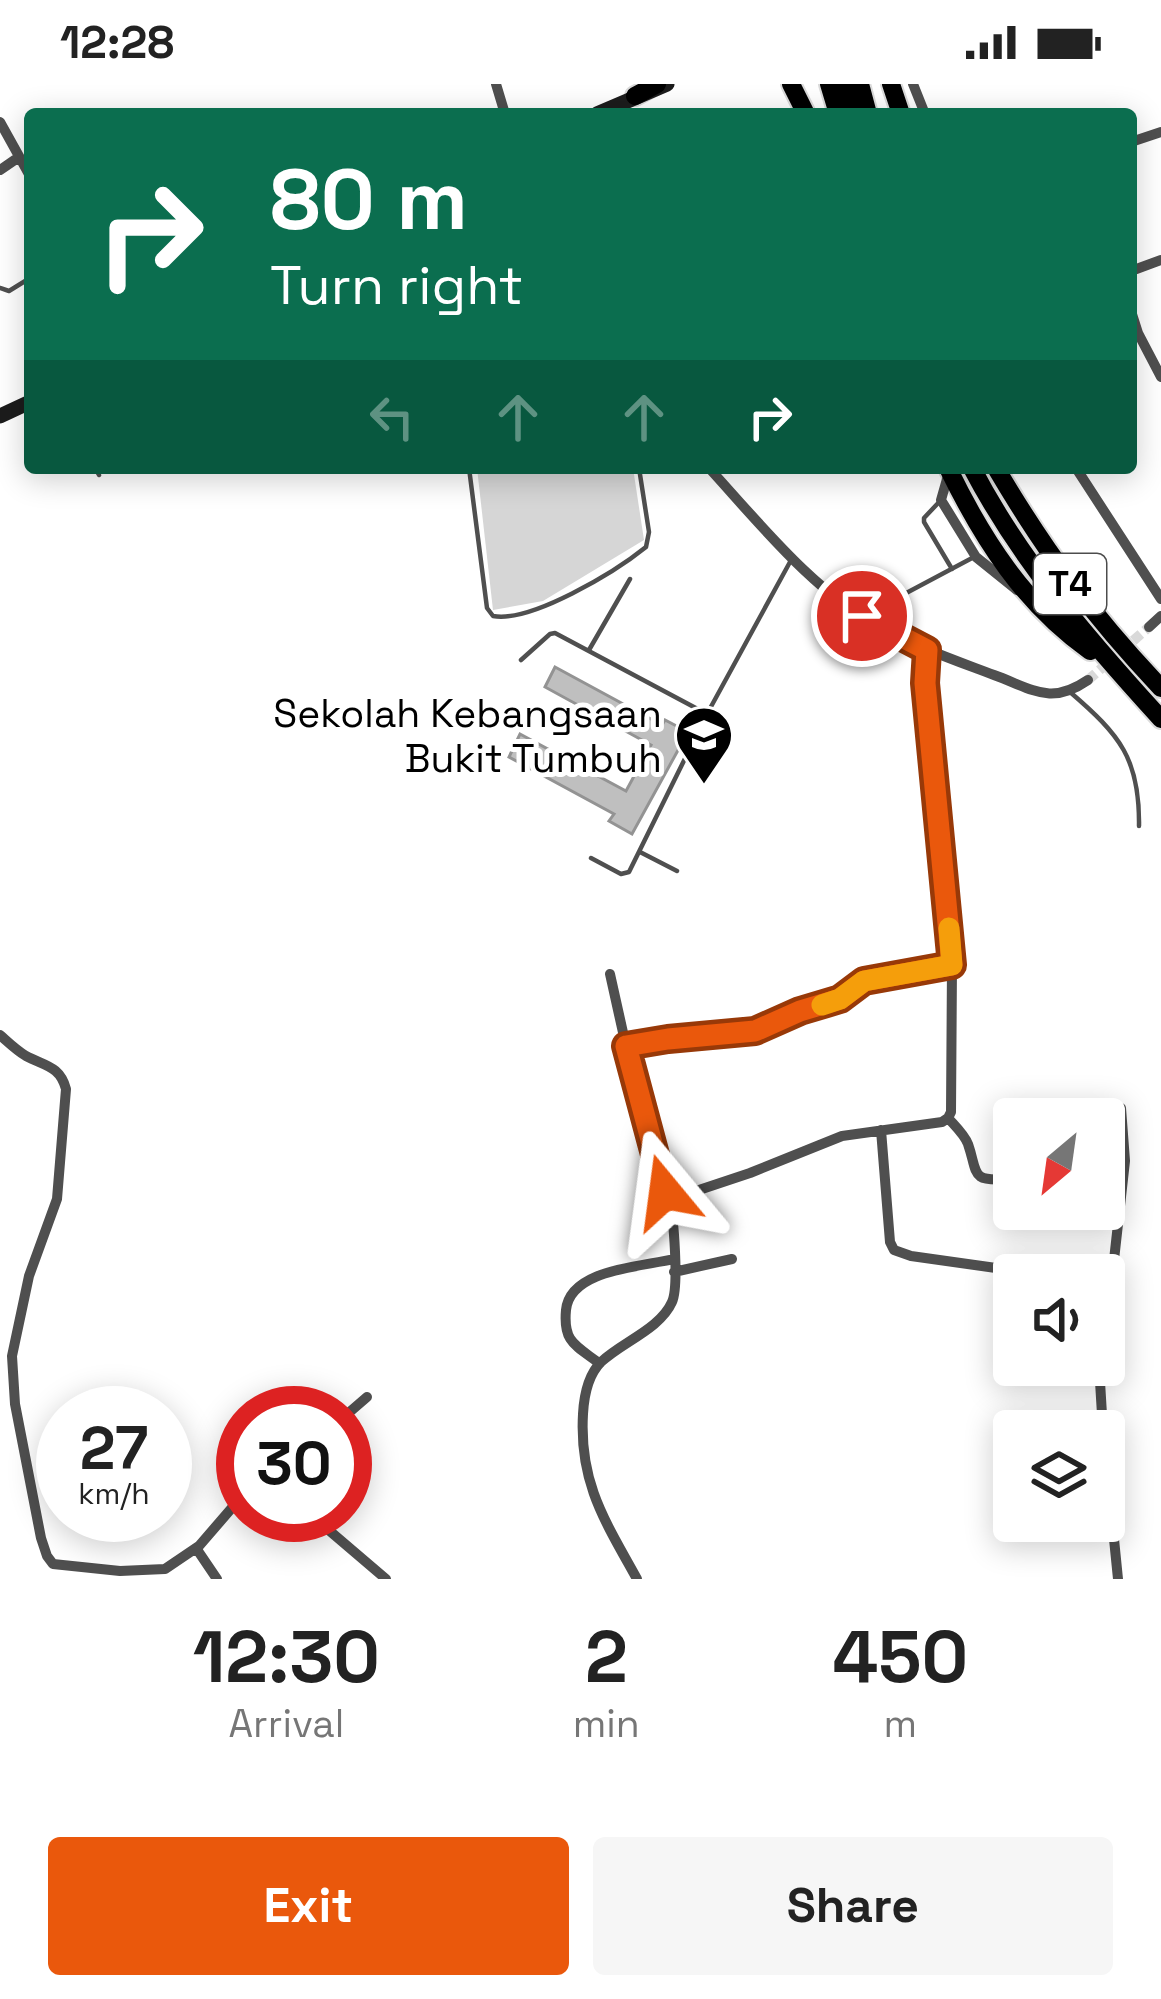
<!DOCTYPE html>
<style>
:root{--surface:#fff;--page:#f6f6f6;--text:#222;--muted:#767676;--accent:#ea580c}
body{margin:0;font-family:"Space Grotesk",sans-serif;background:var(--page);color:var(--text);height:100vh;display:flex;flex-direction:column;font-size:45px;white-space:nowrap}
*{box-sizing:border-box;margin:0}
p{font-size:39px;color:var(--muted)}
.icon{flex:none;width:66px;height:66px;fill:none;stroke:currentColor;stroke-width:2;stroke-linecap:round;stroke-linejoin:round}
.map{position:relative;height:1495px;overflow:hidden}
.details{display:flex;flex-direction:column;background:var(--surface);flex:1}
.details>*{flex:none}
.banner{position:absolute;left:24px;top:24px;width:1113px;height:366px;border-radius:12px;box-shadow:0 6px 30px #0003;background:#0b6e4f;color:#fff;overflow:hidden}
.needle{width:78px;rotate:209deg}
.tools{position:absolute;left:993px;top:1014px;display:grid;gap:24px}
.tools a{display:grid;place-items:center;width:132px;height:132px;border-radius:12px;background:var(--surface);box-shadow:0 6px 30px #0003;font-size:60px}
.speed{position:absolute;left:36px;top:1302px;display:flex;gap:24px;font-size:60px;font-weight:700;text-align:center}
.speed>*{display:grid;place-content:center;width:156px;height:156px;border-radius:50%;background:var(--surface);box-shadow:0 6px 30px #0003;line-height:1}
.speed small{font-size:30px;font-weight:400}
.speed .limit{border:18px solid #d22;background:#fff;color:#111}
.pin{position:absolute;display:grid;place-items:center;width:102px;height:102px;color:#fff;margin:-51px;border:6px solid #fff;border-radius:50%;box-shadow:0 3px 12px #0007}
.me{position:absolute;width:132px;margin:-66px;rotate:344deg;stroke-linejoin:round;filter:drop-shadow(0 0 9px #0008)}
.turn{display:flex;align-items:center;gap:42px;height:252px;padding:0 48px;font-size:54px}
.turn .icon{width:156px;height:156px;stroke-width:2.5}
.turn b{display:block;font-size:84px;line-height:102px}
.lanes{display:flex;align-items:center;height:114px;padding:0 48px;background:#0003;justify-content:center;gap:60px;direction:ltr}
.lanes .off{opacity:.35}
.eta{display:flex;justify-content:space-evenly;align-items:center;height:204px;text-align:center}
.eta b{font-size:72px;font-weight:800;line-height:84px}
.button{display:flex;gap:24px;margin-top:auto;padding:24px 48px}
.button a{flex:1;height:138px;border-radius:12px;background:var(--accent);color:#fff;font-size:48px;font-weight:800;line-height:138px;text-align:center}
.button a+a{background:var(--page);color:var(--text)}
.status{display:flex;justify-content:space-between;align-items:center;height:84px;padding:0 60px;background:var(--surface);direction:ltr}
.status svg{height:33px;fill:currentColor}
.map>svg:first-child{display:block}
</style>
<div class="status"><b>12:28</b><svg viewBox="0 0 49 12"><path d="M0 12V9h3v3zM5 12V6h3v6zM10 12V3h3v9zM15 12V0h3v12zM26 1h20v11H26zM47 4h2v5h-2z"/></svg></div>
<div class="map">
<svg width="1161" height="1495" viewBox="0 0 1161 1495">
<rect width="100%" height="100%" fill="#fff"/>
<path fill="#d6d6d6" d="M 477,384 L 633,384 L 644,456 L 543,517 L 493,526 Z"/>
<path fill="#bfbfbf" stroke="#939393" stroke-width="3" d="M 555,583 L 662,641 L 665,636 L 688,648 L 632,750 L 609,737 L 614,730 L 509,673 L 520,650 L 626,707 L 651,661 L 545,603 Z"/>
<g fill="none" stroke-linecap="round" stroke-linejoin="round">
<path stroke="#d9d9d9" stroke-width="10" stroke-dasharray="10 5" stroke-linecap="butt" d="M 1088,596 L 1149,543"/>
<g stroke="#dbdbdb" stroke-width="22">
<path id="highway" d="M 791,0 L 806,30
M 829,0 L 838,30
M 844,0 L 854,30
M 860,0 L 868,30
M 891,0 L 901,30
M 635,12 L 657,0
M 948,384 C 983,456 1024,520 1090,567
M 972,384 C 1021,478 1090,557 1161,635
M 996,384 C 1046,469 1093,532 1161,604"/>
</g>
<path stroke="#4f4f4f" stroke-width="4.5" d="M 0,204 L 9,207 L 30,194
M 95,384 L 99,391
M 469,384 L 487,524 L 493,532 C 531,539 615,488 646,463 L 649,448 L 639,384
M 941,416 L 924,434 L 924,438 L 952,485
M 863,532 L 974,473
M 589,566 L 630,495
M 521,576 L 550,550 L 555,549 L 707,630
M 1070,608 C 1120,651 1140,675 1139,742
M 640,768 L 677,787
M 591,774 L 621,790 L 629,788 L 707,630 L 790,478"/>
<path stroke="#4f4f4f" stroke-width="10" d="M 496,0 L 505,30
M 913,0 L 925,30
M 0,38 L 30,92
M 1131,58 L 1161,48
M 0,86 L 19,73
M 1131,187 L 1161,176
M 1131,227 L 1138,249 L 1161,293
M 709,384 C 761,441 814,508 884,546 C 919,564 957,577 994,591 C 1033,605 1050,622 1088,596
M 1076,384 L 1161,515
M 949,388 L 941,416 L 976,473 L 1017,506
M 1149,543 L 1161,532
M 610,890 L 626,962 L 668,955 L 755,947 L 800,927 L 840,915 L 864,897 L 952,881
M 0,951 C 8,958 16,966 26,972 C 45,982 60,982 66,1005 L 57,1115 L 29,1192 L 12,1272 L 15,1320 L 41,1454 L 47,1472 L 53,1480 L 120,1487 L 165,1485 L 199,1462 L 243,1411
M 626,962 L 658,1089 L 669,1116
M 948,1034 C 955,1042 964,1050 968,1060 C 978,1089 970,1098 1007,1095
M 881,1046 L 890,1158 L 894,1166 L 911,1172 L 1045,1191
M 674,1188 L 732,1175
M 1104,1201 L 1111,1203 L 1104,1245
M 1111,1203 L 1125,1077 L 1121,1024
M 599,1279 C 575,1261 563,1258 566,1226 C 570,1185 641,1183 674,1175
M 1099,1281 L 1103,1347
M 345,1332 L 367,1313
M 1104,1355 L 1118,1495
M 311,1431 L 386,1495
M 196,1464 L 217,1495
M 637,1495 C 605,1437 579,1399 583,1330 C 584,1312 588,1291 601,1278 C 622,1258 660,1245 672,1218 C 679,1203 674,1133 669,1116 L 750,1089 L 842,1052 L 942,1038 L 948,1034 L 951,1028 L 952,881 L 925,599 L 927,566"/>
<path stroke="#1c1c1c" stroke-width="15" d="M 597,30 L 667,0
M 0,332 L 30,318"/>
<use href="#highway" stroke="#000" stroke-width="18"/>
</g>
<g fill="none" stroke-linecap="round" stroke-linejoin="round">
<g stroke="#983908" stroke-width="30">
<path id="route" d="M 665,1108 L 626,962 L 668,955 L 755,947 L 800,927 L 840,915 L 864,897 L 952,881 L 925,599 L 927,566 L 862,532"/>
</g>
<use href="#route" stroke="#ea580c" stroke-width="21"/>
<path stroke="#f59e0b" stroke-width="21" d="M 822,921 L 840,915 L 864,897 L 952,881 L 949,844"/>
</g>
<defs>
<g id="school-pin" transform="scale(3)"><path d="M0 17L-7.5 6A9.5 9.5 0 1 1 7.5 6Z" fill="#000" stroke="#fff"/><path d="M0-5L7-2L0 1L-7-2ZM-4 1L0 2.5L4 1V4Q0 6-4 4Z" fill="#fff"/></g>
</defs>
<g fill-rule="evenodd">
<use href="#school-pin" x="704" y="651"/>
</g>
<g text-anchor="middle" dominant-baseline="central" stroke-width="10" stroke-linejoin="round" paint-order="stroke">
<rect fill="#fff" stroke="#4c4c4c" stroke-width="3" x="1034" y="470" width="72" height="60" rx="9"/>
<g font-size="36" font-weight="bold" fill="#000">
<text x="1070" y="500">T4</text>
</g>
<g font-size="39" fill="#000" stroke="#fff" text-anchor="end">
<text x="662" y="629">Sekolah Kebangsaan<tspan x="662" dy="45">Bukit Tumbuh</tspan></text>
</g>
</g>
</svg>
<div class="tools">
<a><svg class="needle" viewBox="-14 -14 28 28"><path d="M0-13l5 13h-10z" fill="#e53935"/><path d="M0 13l5-13h-10z" fill="#767676"/></svg></a>
<a><svg class="icon" aria-label="sound" viewBox="0 0 24 24"><path d="M4 9h4l5-4v14l-5-4H4zM17 9q2 3 0 6"/></svg></a>
<a><svg class="icon" aria-label="layers" viewBox="0 0 24 24"><path d="M12 4l9 5-9 5-9-5zM3 14l9 5 9-5"/></svg></a>
</div>
<div class="speed"><div>27<small>km/h</small></div><div class="limit">30</div></div>
<div class="pin" style="left:862px;top:532px;background:#d93025"><svg class="icon" aria-label="arrive" viewBox="0 0 24 24"><path d="M6 21V4h12l-3 4 3 4H6"/></svg></div>
<svg class="me" style="left:665px;top:1108px" viewBox="-20 -20 40 40"><path d="M0-17L14 15 0 8-14 15z" fill="#ea580c" stroke="#fff" stroke-width="4"/></svg>
<div class="banner">
<div class="turn"><svg class="icon" aria-label="right" viewBox="0 0 24 24"><path d="M7 20v-9h11M14 6l5 5-5 5"/></svg><div><b>80 m</b>Turn right</div></div>
<div class="lanes"><svg class="icon off" aria-label="left" viewBox="0 0 24 24"><path d="M17 20v-9H6M10 6l-5 5 5 5"/></svg><svg class="icon off" aria-label="ahead" viewBox="0 0 24 24"><path d="M12 20V5M6 11l6-6 6 6"/></svg><svg class="icon off" aria-label="ahead" viewBox="0 0 24 24"><path d="M12 20V5M6 11l6-6 6 6"/></svg><svg class="icon" aria-label="right" viewBox="0 0 24 24"><path d="M7 20v-9h11M14 6l5 5-5 5"/></svg></div>
</div>
</div>
<section class="details">
<div class="eta">
<div><b>12:30</b><p>Arrival</p></div>
<div><b>2</b><p>min</p></div>
<div><b>450</b><p>m</p></div>
</div>
<div class="button"><a>Exit</a><a>Share</a></div>
</section>
